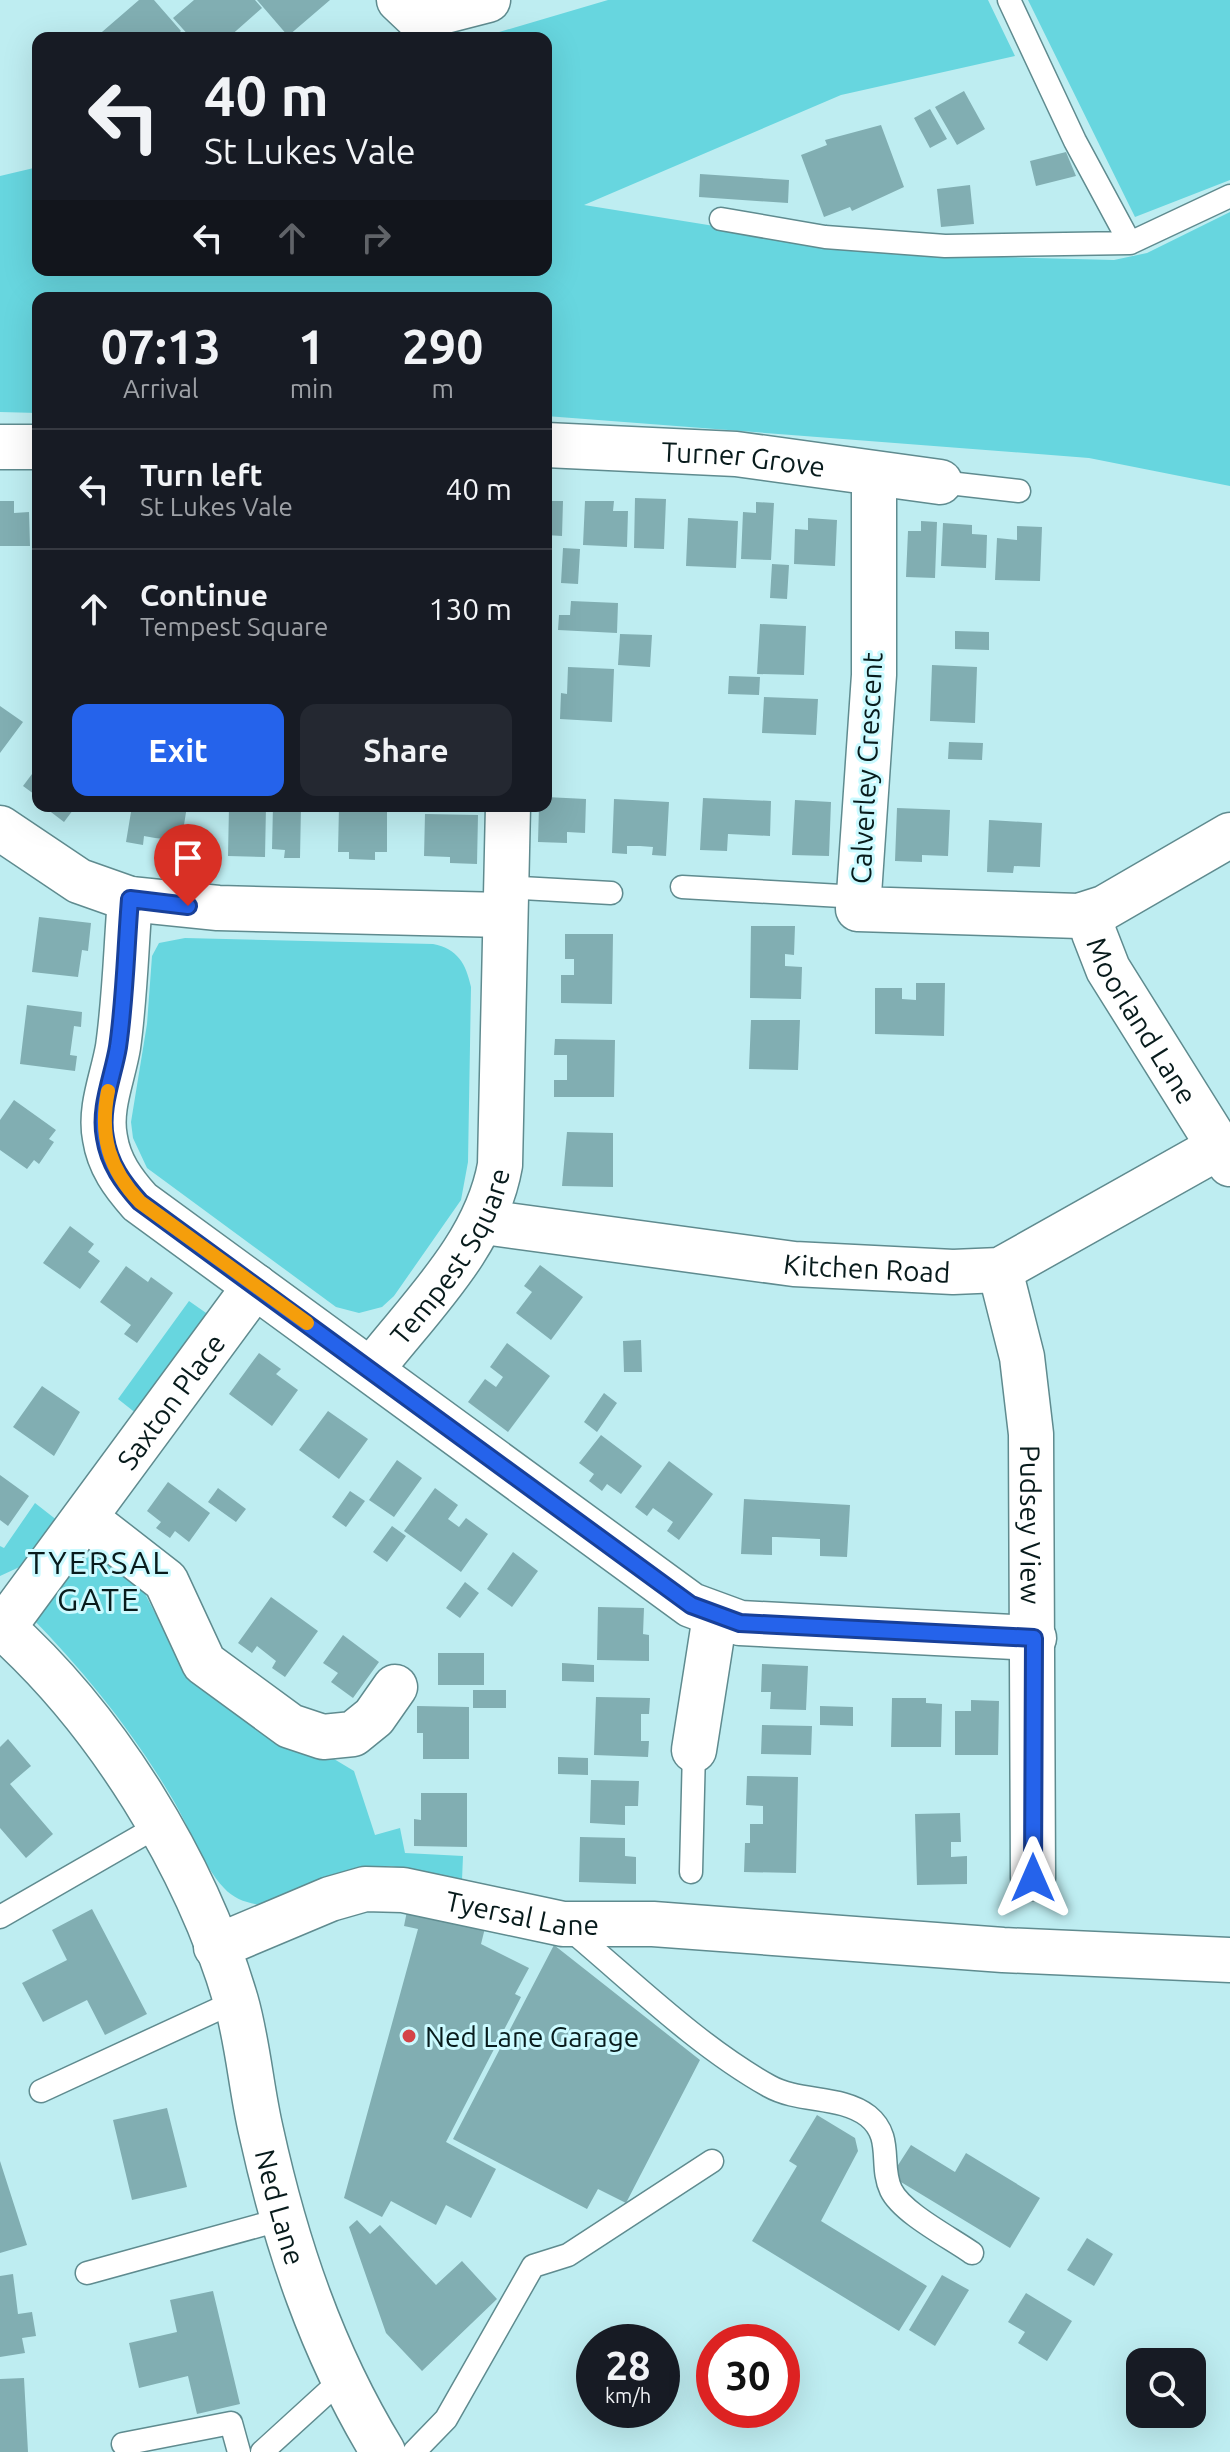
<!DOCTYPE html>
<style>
:root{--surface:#171b24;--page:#242831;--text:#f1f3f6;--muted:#9ea1a6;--line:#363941;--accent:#2563eb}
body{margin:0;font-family:Ubuntu,sans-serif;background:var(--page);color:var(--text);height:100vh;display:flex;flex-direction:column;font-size:30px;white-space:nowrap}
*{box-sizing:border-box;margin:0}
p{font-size:26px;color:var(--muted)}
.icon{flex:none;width:44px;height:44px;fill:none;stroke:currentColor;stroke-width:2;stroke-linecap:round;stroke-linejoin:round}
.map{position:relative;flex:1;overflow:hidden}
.details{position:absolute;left:32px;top:292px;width:520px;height:520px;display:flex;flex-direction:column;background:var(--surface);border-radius:16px;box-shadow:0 8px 32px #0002}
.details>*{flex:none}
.banner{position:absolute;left:32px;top:32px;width:520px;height:244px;border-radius:16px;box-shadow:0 8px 32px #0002;background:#171b24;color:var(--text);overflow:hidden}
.buttons{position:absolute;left:1126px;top:2348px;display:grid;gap:16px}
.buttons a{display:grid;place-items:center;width:80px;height:80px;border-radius:16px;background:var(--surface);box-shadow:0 8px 32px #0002;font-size:40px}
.speed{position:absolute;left:576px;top:2324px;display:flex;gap:16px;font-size:40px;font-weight:700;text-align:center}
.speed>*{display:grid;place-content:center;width:104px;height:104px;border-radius:50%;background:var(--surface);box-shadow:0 8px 32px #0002;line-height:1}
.speed small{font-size:20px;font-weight:400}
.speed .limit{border:12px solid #d22;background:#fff;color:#111}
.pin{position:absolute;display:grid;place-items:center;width:68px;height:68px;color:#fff;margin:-82px -34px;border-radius:50% 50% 50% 0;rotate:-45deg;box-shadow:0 0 8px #0007}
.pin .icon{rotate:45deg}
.me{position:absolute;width:88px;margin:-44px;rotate:0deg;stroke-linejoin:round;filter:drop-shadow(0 0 6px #0008)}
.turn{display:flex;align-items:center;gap:28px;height:168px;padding:0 40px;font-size:36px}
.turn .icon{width:104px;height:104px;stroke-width:2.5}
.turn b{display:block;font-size:56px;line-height:68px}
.lanes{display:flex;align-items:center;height:76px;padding:0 40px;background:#0003;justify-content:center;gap:40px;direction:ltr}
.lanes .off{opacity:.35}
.eta{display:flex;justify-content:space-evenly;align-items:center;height:136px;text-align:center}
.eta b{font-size:48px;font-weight:600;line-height:56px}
.cta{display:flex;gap:16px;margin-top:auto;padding:16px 40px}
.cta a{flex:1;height:92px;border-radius:16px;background:var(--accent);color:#fff;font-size:32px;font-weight:600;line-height:92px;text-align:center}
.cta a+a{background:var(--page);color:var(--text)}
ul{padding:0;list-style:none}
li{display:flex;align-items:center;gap:24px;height:120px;padding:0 40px;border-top:2px solid var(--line)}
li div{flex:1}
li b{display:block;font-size:30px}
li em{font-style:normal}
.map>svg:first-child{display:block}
</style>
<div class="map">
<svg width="1230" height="2452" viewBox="0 0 1230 2452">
<rect width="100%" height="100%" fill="#beedf1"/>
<path fill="#67d6df" d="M 608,0 L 988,0 L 1015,56 L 841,95 L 584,205 L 889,254 L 1114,260 L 1147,253 L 1230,212 L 1230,486 L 1089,458 L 546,416 L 546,298 L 38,298 L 38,413 L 0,412 L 0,176 L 38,167 L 38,270 L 546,270 L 546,38 L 479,38 Z
M 1028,0 L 1230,0 L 1230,180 L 1135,217 Z
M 185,938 L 433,944 C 458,949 466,964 471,987 L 468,1162 L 461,1200 L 394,1296 L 382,1307 L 359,1313 L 336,1307 L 147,1168 L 133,1138 L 131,1122 L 147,1024 L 152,956 L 159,943 Z
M 189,1301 L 209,1315 L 137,1414 L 118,1399 Z
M 35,1503 L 58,1521 L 26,1564 L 0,1576 L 0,1546 L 4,1548 Z
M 96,1552 L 140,1584 L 170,1642 L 318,1757 L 334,1759 L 354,1771 L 375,1835 L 400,1828 L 405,1853 L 463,1856 L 462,1880 L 391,1866 L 362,1868 L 261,1905 C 247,1903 234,1899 224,1888 C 202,1865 187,1821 169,1793 C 130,1728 83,1670 30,1616 L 76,1565 Z"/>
<path fill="#81aeb2" d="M 139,0 L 154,0 L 181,31 L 173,38 L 95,38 Z
M 194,0 L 255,0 L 262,8 L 228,38 L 191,38 L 173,18 Z
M 257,0 L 330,0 L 288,36 Z
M 964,91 L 985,129 L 957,145 L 935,107 Z
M 930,109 L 947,139 L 930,148 L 914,118 Z
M 881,125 L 904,187 L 852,211 L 850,207 L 824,217 L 801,155 L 827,145 L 825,140 Z
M 1066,152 L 1076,176 L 1036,186 L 1030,161 Z
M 700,174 L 789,180 L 788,203 L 699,197 Z
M 970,185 L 974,224 L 941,227 L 937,189 Z
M 635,498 L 666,499 L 664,549 L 634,548 Z
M 0,501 L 14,501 L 14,513 L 29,512 L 30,546 L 0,546 Z
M 546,501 L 563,501 L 562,536 L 546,535 Z
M 585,501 L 614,501 L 613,511 L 628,511 L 627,547 L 583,545 Z
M 756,502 L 774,503 L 771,560 L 741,559 L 743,512 L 756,513 Z
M 688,518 L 738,521 L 736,568 L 686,566 Z
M 808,518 L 837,520 L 835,566 L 794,564 L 795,529 L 808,530 Z
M 921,521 L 937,522 L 935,578 L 906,577 L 908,531 L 921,531 Z
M 943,523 L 972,525 L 972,534 L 987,535 L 986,568 L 941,566 Z
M 1017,526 L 1042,527 L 1040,581 L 995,580 L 997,538 L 1017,540 Z
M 563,548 L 580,549 L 578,584 L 561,583 Z
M 772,564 L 789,565 L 787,599 L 770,598 Z
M 571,601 L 618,603 L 617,633 L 558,630 L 559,615 L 570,615 Z
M 760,624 L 806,626 L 804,675 L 757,674 Z
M 955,631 L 989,632 L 989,650 L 955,649 Z
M 620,634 L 652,635 L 650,667 L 618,665 Z
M 932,665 L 977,667 L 975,723 L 930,721 Z
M 568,667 L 614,669 L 612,722 L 560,719 L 561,693 L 567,694 Z
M 729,676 L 760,677 L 759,695 L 728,694 Z
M 764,697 L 818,699 L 816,735 L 762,733 Z
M 0,706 L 23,722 L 0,753 Z
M 949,742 L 983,743 L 982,760 L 948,759 Z
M 38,766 L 38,797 L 23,786 Z
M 546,797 L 586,799 L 585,833 L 567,832 L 567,843 L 538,842 L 539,806 L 546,806 Z
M 703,798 L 771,801 L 770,836 L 728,834 L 727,851 L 700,850 Z
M 614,799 L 669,802 L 666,856 L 652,855 L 653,847 L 640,846 L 627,846 L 627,854 L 612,853 Z
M 795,800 L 831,802 L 829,856 L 792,855 Z
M 43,806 L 76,806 L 64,822 Z
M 132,806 L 187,806 L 180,850 L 164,848 L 165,839 L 155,838 L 144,836 L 143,845 L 126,842 Z
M 229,806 L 266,806 L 265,857 L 228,856 Z
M 273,806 L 301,806 L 300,858 L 284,858 L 285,850 L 272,849 Z
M 339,806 L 387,806 L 387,852 L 375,852 L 375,860 L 349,859 L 349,852 L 338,852 Z
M 897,808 L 950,810 L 948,856 L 922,855 L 922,862 L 895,861 Z
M 425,814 L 478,815 L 477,864 L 450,863 L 450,857 L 424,856 Z
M 989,820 L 1042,823 L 1040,867 L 1014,866 L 1013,873 L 987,872 Z
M 39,917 L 91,923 L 88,951 L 82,950 L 78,977 L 32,972 Z
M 751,926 L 795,926 L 794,955 L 785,954 L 785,966 L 802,967 L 801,999 L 750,998 Z
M 565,934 L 613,934 L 612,1004 L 561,1003 L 561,975 L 574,975 L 574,959 L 565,959 Z
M 916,983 L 945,983 L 944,1036 L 875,1034 L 875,988 L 902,988 L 902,999 L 916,1000 Z
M 27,1005 L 82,1012 L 81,1027 L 74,1026 L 70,1055 L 77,1056 L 75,1071 L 20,1064 Z
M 751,1020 L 800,1020 L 798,1070 L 749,1069 Z
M 555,1039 L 615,1040 L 614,1097 L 554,1097 L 554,1080 L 567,1080 L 567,1055 L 554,1055 Z
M 14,1100 L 56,1130 L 49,1139 L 54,1142 L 39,1164 L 34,1160 L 27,1169 L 0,1150 L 0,1120 Z
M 567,1132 L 613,1133 L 613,1187 L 562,1186 Z
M 70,1226 L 94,1244 L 88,1252 L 100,1261 L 80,1289 L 43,1263 Z
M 540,1265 L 583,1297 L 551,1340 L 516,1313 L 532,1292 L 524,1286 Z
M 126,1266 L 148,1282 L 151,1277 L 173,1293 L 137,1343 L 124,1334 L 131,1325 L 100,1302 Z
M 641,1340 L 642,1372 L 624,1372 L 623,1341 Z
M 507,1343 L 550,1376 L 508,1432 L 468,1402 L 485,1379 L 496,1387 L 503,1377 L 490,1367 Z
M 259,1353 L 281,1369 L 276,1374 L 298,1390 L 272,1426 L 229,1394 Z
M 42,1386 L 80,1412 L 54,1456 L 13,1427 Z
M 604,1393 L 617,1403 L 597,1432 L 584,1422 Z
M 328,1411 L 368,1439 L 339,1479 L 299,1450 Z
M 601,1435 L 642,1466 L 621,1494 L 607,1484 L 602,1491 L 589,1481 L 594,1474 L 579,1463 Z
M 397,1460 L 422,1478 L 394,1517 L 369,1500 Z
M 669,1461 L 713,1494 L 679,1540 L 667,1531 L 673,1522 L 653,1508 L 647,1516 L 635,1507 Z
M 0,1475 L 29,1496 L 8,1526 L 0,1520 Z
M 168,1482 L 210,1513 L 189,1542 L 175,1531 L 170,1538 L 156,1528 L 161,1522 L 147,1511 Z
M 218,1488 L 246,1509 L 236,1522 L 208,1502 Z
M 435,1488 L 458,1505 L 448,1519 L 459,1527 L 466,1518 L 488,1534 L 461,1572 L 404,1531 Z
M 350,1491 L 365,1501 L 346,1527 L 332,1517 Z
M 744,1499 L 850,1505 L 847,1557 L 820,1556 L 820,1539 L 776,1537 L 772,1537 L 772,1555 L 741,1554 Z
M 392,1526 L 406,1536 L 387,1562 L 373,1552 Z
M 513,1552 L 538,1571 L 512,1607 L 487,1589 Z
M 465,1582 L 479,1593 L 460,1618 L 446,1608 Z
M 271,1597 L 318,1631 L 285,1677 L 272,1668 L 276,1661 L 257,1646 L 252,1653 L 238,1643 Z
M 598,1607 L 644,1608 L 643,1634 L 649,1635 L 649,1661 L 597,1660 Z
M 343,1635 L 379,1662 L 353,1698 L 331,1682 L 338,1673 L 323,1663 Z
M 438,1653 L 484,1653 L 484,1685 L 438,1685 Z
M 562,1663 L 594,1665 L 594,1682 L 562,1681 Z
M 762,1664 L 808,1666 L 806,1710 L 770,1709 L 771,1692 L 761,1692 Z
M 473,1690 L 506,1690 L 506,1708 L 473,1708 Z
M 596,1697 L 650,1698 L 649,1714 L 641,1714 L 641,1741 L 649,1741 L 648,1757 L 594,1755 Z
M 892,1698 L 926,1698 L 926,1703 L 942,1704 L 941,1747 L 891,1747 Z
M 971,1700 L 999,1701 L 998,1755 L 955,1755 L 955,1711 L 971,1711 Z
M 417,1706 L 469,1707 L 469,1759 L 423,1759 L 423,1733 L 417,1733 Z
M 820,1706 L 853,1707 L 853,1726 L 820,1725 Z
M 762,1725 L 812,1726 L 811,1755 L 761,1754 Z
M 8,1739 L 31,1766 L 10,1784 L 53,1834 L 26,1858 L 0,1828 L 0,1747 Z
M 558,1757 L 588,1758 L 588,1775 L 558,1774 Z
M 747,1776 L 798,1777 L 796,1873 L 744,1872 L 745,1843 L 750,1843 L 750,1824 L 763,1824 L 763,1806 L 746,1805 Z
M 591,1780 L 639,1781 L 638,1806 L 625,1806 L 625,1825 L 590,1823 Z
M 421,1793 L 467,1793 L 467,1847 L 414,1846 L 414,1819 L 421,1820 Z
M 960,1813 L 961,1842 L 951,1842 L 951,1857 L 967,1856 L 967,1884 L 917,1885 L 915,1814 Z
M 580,1837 L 625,1838 L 625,1856 L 636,1857 L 636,1884 L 579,1882 Z
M 92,1909 L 147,2014 L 105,2035 L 87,2000 L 43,2022 L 22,1983 L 67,1960 L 52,1930 Z
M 407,1911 L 485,1928 L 481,1944 L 529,1968 L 515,1994 L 521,1997 L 446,2142 L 496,2169 L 471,2218 L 446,2205 L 436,2225 L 391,2201 L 382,2217 L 344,2198 L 418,1929 L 404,1926 Z
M 554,1945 L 700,2060 L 626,2203 L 598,2189 L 587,2209 L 453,2139 Z
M 167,2108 L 187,2187 L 132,2200 L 113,2120 Z
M 817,2115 L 855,2138 L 858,2151 L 821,2221 L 927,2286 L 899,2331 L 752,2241 L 797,2166 L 789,2161 Z
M 911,2145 L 955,2172 L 966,2153 L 1040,2198 L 1010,2248 L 891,2176 Z
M 0,2161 L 27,2245 L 0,2253 Z
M 357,2220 L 370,2234 L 380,2225 L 436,2285 L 462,2261 L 497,2299 L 422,2371 L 386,2333 L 349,2227 Z
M 1087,2238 L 1113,2254 L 1094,2286 L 1067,2270 Z
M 13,2274 L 18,2314 L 32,2312 L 36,2336 L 22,2338 L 25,2353 L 0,2357 L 0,2276 Z
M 942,2275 L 969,2290 L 935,2346 L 909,2330 Z
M 213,2291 L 240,2404 L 197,2414 L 188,2376 L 139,2388 L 129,2343 L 177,2332 L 170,2300 Z
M 1026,2293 L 1072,2321 L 1047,2361 L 1018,2343 L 1025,2332 L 1008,2322 Z
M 24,2378 L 28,2452 L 0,2452 L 0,2379 Z"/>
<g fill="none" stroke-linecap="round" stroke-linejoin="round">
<g stroke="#5f8b8f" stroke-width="25">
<path id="service" d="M 1009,0 L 1075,141 L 1130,243 L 1230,196
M 721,219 L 825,237 L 945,246 L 1130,243
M 940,482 L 1019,491
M 504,887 L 611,893
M 682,887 L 859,897
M 691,1872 L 694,1750
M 0,1917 L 158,1826
M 567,1927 C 632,1981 696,2045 769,2086 C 799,2103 841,2095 868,2116 C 894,2137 879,2165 891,2190 C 902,2213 951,2238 972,2253
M 41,2091 L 236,2001
M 87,2273 L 283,2219
M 123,2444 L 231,2423 L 239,2452
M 262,2452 L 341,2380
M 414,2452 L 446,2419 L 533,2266 L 568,2255 L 712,2161"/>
</g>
<g stroke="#5f8b8f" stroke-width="47">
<g id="minor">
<path d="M 399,0 L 418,18 L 488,0"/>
<path id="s1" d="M 546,445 L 736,454 L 940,482"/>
<path d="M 0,447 L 38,447"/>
<path d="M 874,475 L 874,675 L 858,909 L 1079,916 L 1104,908 L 1230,835"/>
<path d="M 0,828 L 79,881 L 130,899 L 218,908 L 503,915"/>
<path d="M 130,899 C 126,948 125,998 118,1047 C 113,1077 99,1108 105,1138 C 109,1164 123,1183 140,1202 L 691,1605 L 740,1623 L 1034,1638"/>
<path id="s2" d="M 1092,913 L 1094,933 L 1108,969 L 1230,1164"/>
<path id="s3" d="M 484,1222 L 794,1264 L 953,1272 L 1000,1270 L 1219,1147"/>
<path id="s4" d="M 1000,1270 L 1022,1357 L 1031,1434 L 1033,1878"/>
<path id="s5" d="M 371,1370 C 420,1307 486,1245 500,1165 L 508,806"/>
<path d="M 85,1518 L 166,1581 L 204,1663 L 290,1726 L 323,1737 L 353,1734 L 374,1717 L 395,1687"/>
<path id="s6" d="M 0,1625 C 106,1719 196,1864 236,2001 C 248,2043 251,2088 261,2131 C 286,2245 322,2352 383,2452"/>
<path id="s7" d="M 3,1628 L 255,1286"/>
<path d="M 694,1750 L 715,1616"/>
<path id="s8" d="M 216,1947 L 330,1899 L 365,1889 L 403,1890 L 563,1924 L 653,1924 L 1003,1950 L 1230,1960"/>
</g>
</g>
<use href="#service" stroke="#fff" stroke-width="22"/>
<use href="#minor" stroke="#fff" stroke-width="44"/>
</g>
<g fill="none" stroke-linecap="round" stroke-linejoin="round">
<g stroke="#184099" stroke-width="20">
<path id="route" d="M 188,906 L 130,899 C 126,948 125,998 118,1047 C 113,1077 99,1108 105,1138 C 109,1164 123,1183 140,1202 L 691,1605 L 740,1623 L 1034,1638 L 1033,1878"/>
</g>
<use href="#route" stroke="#2563eb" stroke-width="14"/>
<path stroke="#f59e0b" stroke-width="14" d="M 108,1091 C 99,1136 109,1169 140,1202 L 307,1323"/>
</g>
<circle fill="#d44448" stroke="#cbfaff" stroke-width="3" cx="409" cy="2036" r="8"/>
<g text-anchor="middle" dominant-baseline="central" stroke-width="6" stroke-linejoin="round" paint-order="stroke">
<g font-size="28" fill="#081b1c" stroke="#cbfaff">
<text stroke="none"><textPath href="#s1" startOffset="198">Turner Grove</textPath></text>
<text transform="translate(866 768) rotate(-87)">Calverley Crescent</text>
<text stroke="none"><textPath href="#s2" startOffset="120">Moorland Lane</textPath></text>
<text stroke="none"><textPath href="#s5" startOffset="140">Tempest Square</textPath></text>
<text stroke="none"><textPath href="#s3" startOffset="386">Kitchen Road</textPath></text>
<text stroke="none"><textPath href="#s7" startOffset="282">Saxton Place</textPath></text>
<text stroke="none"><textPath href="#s4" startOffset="258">Pudsey View</textPath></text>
<text stroke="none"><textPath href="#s8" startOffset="320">Tyersal Lane</textPath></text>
<text stroke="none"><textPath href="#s6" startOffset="660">Ned Lane</textPath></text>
</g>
<g font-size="28" fill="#081b1c" stroke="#cbfaff" text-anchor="start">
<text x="425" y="2036">Ned Lane Garage</text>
</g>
<g font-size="32" letter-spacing="2" fill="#081b1c" stroke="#cbfaff">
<text x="99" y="1562">TYERSAL<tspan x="99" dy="37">GATE</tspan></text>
</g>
</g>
</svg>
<div class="buttons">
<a><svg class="icon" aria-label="search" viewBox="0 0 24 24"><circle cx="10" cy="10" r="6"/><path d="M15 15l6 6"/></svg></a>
</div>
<div class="speed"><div>28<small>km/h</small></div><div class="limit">30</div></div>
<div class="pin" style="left:188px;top:906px;background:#d93025"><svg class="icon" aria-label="arrive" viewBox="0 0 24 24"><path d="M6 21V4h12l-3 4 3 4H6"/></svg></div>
<svg class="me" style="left:1033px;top:1878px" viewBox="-20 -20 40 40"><path d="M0-17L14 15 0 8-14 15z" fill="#2563eb" stroke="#fff" stroke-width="4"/></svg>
<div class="banner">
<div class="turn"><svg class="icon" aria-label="left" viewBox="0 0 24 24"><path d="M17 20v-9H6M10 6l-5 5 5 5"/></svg><div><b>40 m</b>St Lukes Vale</div></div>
<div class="lanes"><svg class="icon" aria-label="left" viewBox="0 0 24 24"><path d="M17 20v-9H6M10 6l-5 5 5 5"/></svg><svg class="icon off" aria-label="ahead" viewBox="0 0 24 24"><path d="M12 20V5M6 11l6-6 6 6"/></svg><svg class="icon off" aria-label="right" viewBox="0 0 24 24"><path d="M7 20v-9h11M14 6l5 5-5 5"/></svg></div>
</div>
<section class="details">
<div class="eta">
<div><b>07:13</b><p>Arrival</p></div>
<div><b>1</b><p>min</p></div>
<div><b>290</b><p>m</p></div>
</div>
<ul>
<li><svg class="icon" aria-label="left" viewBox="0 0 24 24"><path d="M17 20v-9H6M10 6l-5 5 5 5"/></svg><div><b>Turn left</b><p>St Lukes Vale</p></div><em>40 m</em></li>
<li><svg class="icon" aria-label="ahead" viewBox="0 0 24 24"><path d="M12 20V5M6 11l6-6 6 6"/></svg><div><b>Continue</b><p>Tempest Square</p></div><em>130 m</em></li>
</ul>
<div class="cta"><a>Exit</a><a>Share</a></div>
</section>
</div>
